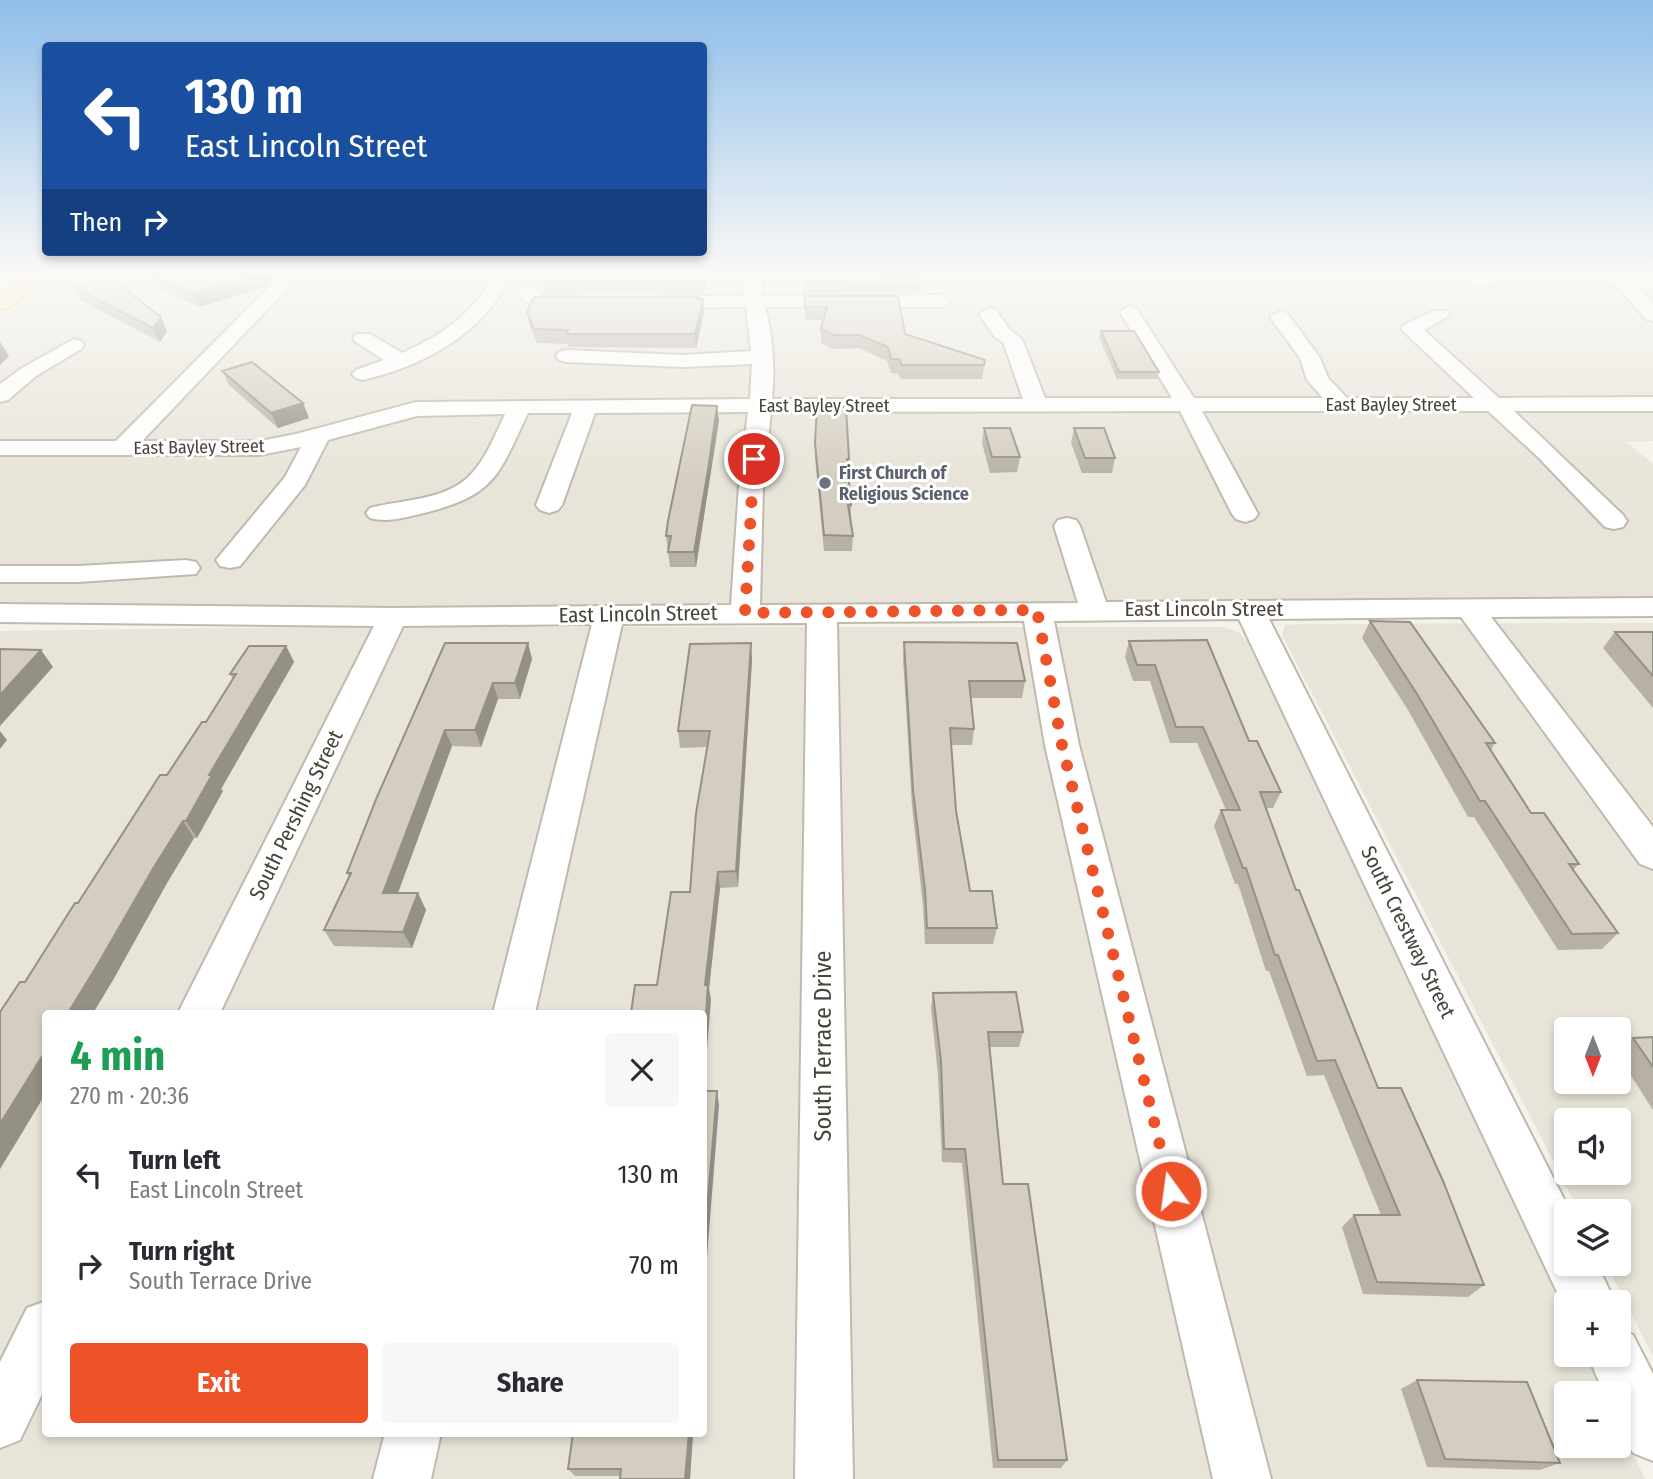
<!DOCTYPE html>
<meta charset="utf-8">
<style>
:root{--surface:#fff;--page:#f7f7f7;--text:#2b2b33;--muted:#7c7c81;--accent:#ed5228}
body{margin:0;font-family:"Fira Sans Condensed",sans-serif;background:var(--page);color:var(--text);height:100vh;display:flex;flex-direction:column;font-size:26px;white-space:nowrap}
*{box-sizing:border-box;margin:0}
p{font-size:23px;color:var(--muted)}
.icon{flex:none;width:38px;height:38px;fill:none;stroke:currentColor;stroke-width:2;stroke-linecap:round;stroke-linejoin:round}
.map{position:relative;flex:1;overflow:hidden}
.side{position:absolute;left:42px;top:1010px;width:665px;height:427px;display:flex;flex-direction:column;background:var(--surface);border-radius:7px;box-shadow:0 4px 10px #0003}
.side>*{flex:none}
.hud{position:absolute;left:42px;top:42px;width:665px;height:214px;border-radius:7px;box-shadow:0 4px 10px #0003;background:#1a4fa0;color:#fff;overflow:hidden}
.needle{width:46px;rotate:180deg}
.controls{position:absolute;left:1554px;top:1017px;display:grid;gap:14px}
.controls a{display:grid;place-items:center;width:77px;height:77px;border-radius:7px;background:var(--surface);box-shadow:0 4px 10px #0003;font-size:35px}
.pin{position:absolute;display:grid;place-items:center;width:60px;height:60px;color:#fff;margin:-30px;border:4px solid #fff;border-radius:50%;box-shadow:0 2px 7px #0007}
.me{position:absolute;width:77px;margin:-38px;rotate:346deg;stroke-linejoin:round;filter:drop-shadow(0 0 5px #0008)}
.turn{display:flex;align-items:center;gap:24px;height:147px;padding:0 28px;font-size:32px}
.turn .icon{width:91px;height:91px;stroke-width:2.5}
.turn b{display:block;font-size:49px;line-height:60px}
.then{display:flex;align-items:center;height:66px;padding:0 28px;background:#0003;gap:14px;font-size:26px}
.round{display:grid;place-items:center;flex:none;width:74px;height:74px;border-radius:7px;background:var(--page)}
.headline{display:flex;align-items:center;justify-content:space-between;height:119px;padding:0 28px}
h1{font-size:42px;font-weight:700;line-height:52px;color:#1e9e55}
.action{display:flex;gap:14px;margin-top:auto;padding:14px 28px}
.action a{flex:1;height:80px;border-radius:7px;background:var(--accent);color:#fff;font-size:28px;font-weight:700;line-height:80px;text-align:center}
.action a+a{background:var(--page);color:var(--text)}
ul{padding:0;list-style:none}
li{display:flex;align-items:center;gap:21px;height:91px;padding:0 28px}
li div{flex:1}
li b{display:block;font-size:26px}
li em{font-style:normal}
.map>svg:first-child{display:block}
</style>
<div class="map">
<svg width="1653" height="1479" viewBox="0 0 1653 1479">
<rect width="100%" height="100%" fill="#f4f2ea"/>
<path fill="#e8e4d9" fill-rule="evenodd" d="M 56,274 L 1627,274 L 1634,282 L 1653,282 L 1653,404 L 1646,405 L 1653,411 L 1653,441 L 1627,442 L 1653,464 L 1653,607 L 0,609 L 0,310 Z
M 1653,623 L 1653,1356 L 1606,1264 L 1619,1264 L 1619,1211 L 1579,1211 L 1282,635 L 1285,625 L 1302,624 ZM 1566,1029 L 1619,1029 L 1619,1082 L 1566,1082 ZM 1566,1120 L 1619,1120 L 1619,1172 L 1566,1172 Z
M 318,627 L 1223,627 L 1238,632 L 1248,642 L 1566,1313 L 1566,1354 L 1586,1355 L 1604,1393 L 1566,1393 L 1566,1446 L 1619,1446 L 1619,1424 L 1645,1479 L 0,1479 L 0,631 ZM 46,1013 L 704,1013 L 704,1433 L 46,1433 Z"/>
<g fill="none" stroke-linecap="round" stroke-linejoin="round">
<g stroke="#bfbaad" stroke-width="4">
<path id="minor" d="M 0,274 L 12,274 L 0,280 Z
M 282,274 L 301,274 L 142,441 L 260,441 L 296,434 L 416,402 L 750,399 L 752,364 L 683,367 L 566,362 L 559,360 L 556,356 L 559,352 L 566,350 L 683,355 L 751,351 L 746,307 L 658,308 L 649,302 L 658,296 L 743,296 L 744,274 L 762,274 L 762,296 L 942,295 L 951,301 L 942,307 L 765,307 C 773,337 775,369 772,399 L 1023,399 L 1003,342 L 995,337 L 979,314 L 989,308 L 996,310 L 1009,329 L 1022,339 L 1045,398 L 1172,398 L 1120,312 L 1129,306 L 1136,308 L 1194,398 L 1323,398 L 1307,380 L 1300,358 L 1270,317 L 1280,311 L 1287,313 L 1320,358 L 1328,378 L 1347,398 L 1474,398 L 1401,329 L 1404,325 L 1433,311 L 1447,311 L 1450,315 L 1424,330 L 1499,398 L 1653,397 L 1653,411 L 1514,411 L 1623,515 L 1627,521 L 1623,527 L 1614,529 L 1605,527 L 1538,457 L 1488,411 L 1202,411 L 1258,514 L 1254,519 L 1245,522 L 1236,519 L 1232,514 L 1180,411 L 771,412 L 763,486 L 760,605 L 1078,603 L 1054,526 L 1058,520 L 1067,518 L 1076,520 L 1080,526 L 1106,602 L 1653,598 L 1653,616 L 1491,617 L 1653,827 L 1653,869 L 1640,864 L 1461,617 L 1269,619 L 1570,1211 L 1566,1211 L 1566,1264 L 1597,1264 L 1615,1302 L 1566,1302 L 1566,1311 L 1239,619 L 1054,621 L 1079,745 L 1271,1479 L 1213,1479 L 1045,745 L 1024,621 L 837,622 L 853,1479 L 795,1479 L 807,623 L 622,624 L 535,1013 L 493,1013 L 592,624 L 403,626 L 220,1013 L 178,1013 L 374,626 L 0,622 L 0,604 L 393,608 L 731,605 L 739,486 L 748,412 L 595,413 L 562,505 L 558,510 L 549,513 L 540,510 L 536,505 L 572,413 L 528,413 C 498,476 496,495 424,513 C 407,517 387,523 370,518 L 366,513 L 370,508 C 403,499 449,501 473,472 C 487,456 496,433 505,414 L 417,416 L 328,440 L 305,485 L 240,566 L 230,568 L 220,566 L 216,560 L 285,477 L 301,447 L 260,455 L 0,455 L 0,441 L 116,441 Z
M 494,274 L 512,274 C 483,334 426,365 363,380 L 356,378 L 352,374 L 356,370 L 384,360 L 356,342 L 353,338 L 356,334 L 370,334 L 402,353 C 442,335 474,314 494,274 Z
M 1491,274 L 1522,274 L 1519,278 L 1477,287 L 1468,282 L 1471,278 Z
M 1586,274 L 1653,277 L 1653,287 L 1638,287 L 1653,304 L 1653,321 L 1646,319 L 1615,284 L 1589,278 Z
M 529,285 L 535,286 L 541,296 L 577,296 L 586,302 C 576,315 529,309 519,296 L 523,286 Z
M 74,339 L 81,341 L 84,345 L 81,349 L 36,376 L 8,400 L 0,402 L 0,384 L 22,368 Z
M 186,560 L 196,562 L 200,568 L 196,574 L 78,582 L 0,582 L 0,566 L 78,566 Z
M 46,1301 L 46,1386 L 20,1440 L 0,1448 L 0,1362 L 27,1308 Z
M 1619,1329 L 1633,1335 L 1653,1374 L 1653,1461 L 1633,1453 L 1619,1423 L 1619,1393 L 1604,1393 L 1587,1354 L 1619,1354 Z
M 385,1433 L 441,1433 L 431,1479 L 373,1479 Z"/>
</g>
<g stroke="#ddc36f" stroke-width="4">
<path id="major" d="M 31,274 L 54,274 L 8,308 L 0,309 L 0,293 Z"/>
</g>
<use href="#minor" fill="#fff" fill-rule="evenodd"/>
<use href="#major" fill="#f8e49f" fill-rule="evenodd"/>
</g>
<path fill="#b7b1a5" d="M 141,274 L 280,274 L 265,287 L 199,307 L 145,282 Z
M 706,274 L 707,284 L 704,293 L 544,293 L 541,280 Z
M 802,274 L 922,279 L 921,292 L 802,293 Z
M 1292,274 L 1316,274 L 1310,278 Z
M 1461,274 L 1482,274 L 1468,277 Z
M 73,287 L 167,331 L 160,342 L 80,300 Z
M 804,296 L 905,334 L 985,360 L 982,379 L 901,379 L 898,374 L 891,373 L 887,361 L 859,348 L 833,349 L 821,343 L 821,329 L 823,320 L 805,320 Z
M 698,297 L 698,299 L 703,299 L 704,312 L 696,348 L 569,347 L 568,344 L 537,343 L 530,326 L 527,312 Z
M 1101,331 L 1159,372 L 1157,379 L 1117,379 L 1099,338 Z
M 222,371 L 303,403 L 309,418 L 278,428 L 229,385 Z
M 719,420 L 696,567 L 670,567 L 666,536 Z
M 984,428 L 1020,457 L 1017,472 L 990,473 L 982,443 Z
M 1074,428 L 1115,458 L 1112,473 L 1082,473 L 1071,443 Z
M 815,443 L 849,459 L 848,475 L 851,505 L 851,521 L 853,536 L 852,551 L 824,551 L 815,458 Z
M 1370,621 L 1495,743 L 1491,750 L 1531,813 L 1579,864 L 1573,870 L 1618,933 L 1602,949 L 1558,950 L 1474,817 L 1468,817 L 1408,710 L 1362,638 Z
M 1615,632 L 1653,632 L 1653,708 L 1603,648 Z
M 1129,641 L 1249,741 L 1281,792 L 1273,808 L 1266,808 L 1296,890 L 1378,1088 L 1484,1285 L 1468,1297 L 1363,1294 L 1342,1227 L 1354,1215 L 1381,1215 L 1324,1075 L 1307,1076 L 1269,971 L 1266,971 L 1238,884 L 1235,884 L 1214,826 L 1221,810 L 1226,810 L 1197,743 L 1170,743 L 1150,681 L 1133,681 L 1125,657 Z
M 904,642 L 1025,681 L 1022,698 L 970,698 L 974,729 L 972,745 L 951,745 L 956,811 L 970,891 L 997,928 L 993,944 L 925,944 L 923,906 L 912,806 L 903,659 Z
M 445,643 L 532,659 L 520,699 L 498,699 L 481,747 L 452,746 L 398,893 L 426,910 L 412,948 L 334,946 L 324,930 L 349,877 L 347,873 Z
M 286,646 L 294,662 L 221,789 L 223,791 L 197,838 L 194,838 L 167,883 L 113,980 L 93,1013 L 46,1013 L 46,1093 L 0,1169 L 0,1012 L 25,982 L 167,775 L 206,722 L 233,679 L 230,674 Z
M 752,660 L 738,887 L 720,888 L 709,989 L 711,1000 L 657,985 L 690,892 L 707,747 L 680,748 L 678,731 Z
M 933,993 L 1023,1032 L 1019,1047 L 990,1047 L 1003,1184 L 1067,1460 L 1061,1468 L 993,1468 L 962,1163 L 942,1162 L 938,1075 L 931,1008 Z
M 1653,1037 L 1653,1110 L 1619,1057 L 1619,1051 L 1633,1038 Z
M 1417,1380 L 1560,1463 L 1540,1470 L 1427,1467 L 1401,1389 Z
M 573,1433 L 693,1433 L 690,1479 L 620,1479 L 621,1476 L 575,1476 L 568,1469 Z"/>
<path fill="#959086" d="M 261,274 L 280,274 L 265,287 L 199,307 L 193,294 Z
M 705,274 L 707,284 L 704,293 L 703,280 Z
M 1469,274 L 1482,274 L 1468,277 Z
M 703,299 L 704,312 L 696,348 L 695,334 Z
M 161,317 L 167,331 L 160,342 L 153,328 Z
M 0,342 L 9,356 L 0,365 Z
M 303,403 L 309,418 L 278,428 L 271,413 Z
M 717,406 L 719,420 L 696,567 L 694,552 Z
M 528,643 L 532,659 L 520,699 L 515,683 Z
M 751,643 L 752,660 L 738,887 L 736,871 Z
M 286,646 L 294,662 L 221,789 L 223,791 L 197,838 L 186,821 L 209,775 Z
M 41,650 L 53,667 L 0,726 L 0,695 Z
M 493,683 L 498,699 L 481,747 L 475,730 Z
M 445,730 L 452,746 L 392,909 L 383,893 Z
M 0,731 L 7,740 L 0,749 Z
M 183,821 L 194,838 L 167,883 L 113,980 L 93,1013 L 68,1013 L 154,867 Z
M 718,872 L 720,888 L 709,989 L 711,1000 L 704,1087 L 705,985 Z
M 418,893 L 426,910 L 412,948 L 403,932 Z
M 46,1050 L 46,1093 L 0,1169 L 0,1124 Z
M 717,1091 L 719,1106 L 704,1295 L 704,1246 Z
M 689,1433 L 693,1433 L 690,1479 L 685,1479 Z"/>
<path fill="#d5cec0" stroke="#959086" stroke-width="2" d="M 149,274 L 261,274 L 193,294 Z
M 544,274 L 705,274 L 703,280 L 541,280 Z
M 802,274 L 920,274 L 922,279 L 802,280 Z
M 109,277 L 161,317 L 153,328 L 73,287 Z
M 804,296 L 898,296 L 905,334 L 985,360 L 984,365 L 902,365 L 899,359 L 891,359 L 888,347 L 859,335 L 834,335 L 821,329 L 827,307 L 805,307 Z
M 534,297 L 698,297 L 697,299 L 703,299 L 695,334 L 566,334 L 568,330 L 534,329 L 527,312 Z
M 1101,331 L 1134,331 L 1159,372 L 1119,372 Z
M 252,362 L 303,403 L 271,413 L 222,371 Z
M 692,405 L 717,406 L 708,470 L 694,552 L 668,552 L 671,536 L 666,536 L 668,521 Z
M 817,406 L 846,407 L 849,459 L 847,459 L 851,505 L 848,505 L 853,536 L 824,535 L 815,443 Z
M 984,428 L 1010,428 L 1020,457 L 992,457 Z
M 1074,428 L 1104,428 L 1115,458 L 1085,458 Z
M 1370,621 L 1410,622 L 1495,743 L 1486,743 L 1531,813 L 1544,813 L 1579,864 L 1569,864 L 1618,933 L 1572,934 L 1485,801 L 1480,801 L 1417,694 Z
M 1615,632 L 1653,632 L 1653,676 Z
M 1207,640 L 1249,741 L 1257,741 L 1281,792 L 1260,792 L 1296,890 L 1299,890 L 1378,1088 L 1401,1088 L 1443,1181 L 1484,1285 L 1377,1282 L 1354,1215 L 1400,1215 L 1335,1060 L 1317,1061 L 1278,955 L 1275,955 L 1246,868 L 1243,868 L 1221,810 L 1240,810 L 1203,727 L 1176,727 L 1155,665 L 1137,665 L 1129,641 Z
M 904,642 L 1017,643 L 1025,681 L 969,681 L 974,729 L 950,728 L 956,811 L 970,891 L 992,891 L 997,928 L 927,928 L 925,890 L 913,790 Z
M 445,643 L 528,643 L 515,683 L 493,683 L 475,730 L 445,730 L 383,893 L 418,893 L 403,932 L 324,930 L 351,873 L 347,873 L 377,797 Z
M 751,643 L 736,871 L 718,872 L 705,985 L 708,985 L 704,1041 L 704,1013 L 631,1013 L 635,985 L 657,985 L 671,892 L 690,892 L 696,813 L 710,731 L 678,731 L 690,644 Z
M 249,646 L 286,646 L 209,775 L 212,775 L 186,821 L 183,821 L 154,867 L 98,964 L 68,1013 L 46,1013 L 46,1050 L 0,1124 L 0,1012 L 20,982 L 25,982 L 75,903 L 78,903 L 160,775 L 167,775 L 202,722 L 206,722 L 236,674 L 230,674 Z
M 0,649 L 41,650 L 0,695 Z
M 1016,992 L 1023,1032 L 988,1032 L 1003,1184 L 1028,1184 L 1067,1460 L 998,1460 L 965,1149 L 944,1149 L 941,1061 L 933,993 Z
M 1653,1037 L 1653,1067 L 1633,1038 Z
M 704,1091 L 717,1091 L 704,1246 Z
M 1417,1380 L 1527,1382 L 1560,1463 L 1445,1459 Z
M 573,1433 L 689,1433 L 685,1479 L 620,1479 L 621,1469 L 568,1469 Z"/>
<linearGradient id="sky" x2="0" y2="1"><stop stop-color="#8fbeea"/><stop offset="0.57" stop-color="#faf9f6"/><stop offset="1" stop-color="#faf9f6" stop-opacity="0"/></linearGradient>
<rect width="1653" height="481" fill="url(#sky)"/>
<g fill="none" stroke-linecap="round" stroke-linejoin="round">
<path stroke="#ed5228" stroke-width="12" stroke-dasharray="0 21.6" d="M 754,459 L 745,613 L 1037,610 L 1062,745 L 1171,1191"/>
</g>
<circle fill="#6b7280" stroke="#fff" stroke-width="2.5" cx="825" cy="483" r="7"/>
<g text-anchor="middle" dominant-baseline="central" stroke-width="6" stroke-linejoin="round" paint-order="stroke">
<g font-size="18" fill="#484339" stroke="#fff">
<text x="1391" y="405">East Bayley Street</text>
<text x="824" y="406">East Bayley Street</text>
<text transform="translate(199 447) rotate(-1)">East Bayley Street</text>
</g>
<g font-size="18" font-weight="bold" fill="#5b616d" stroke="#fff" text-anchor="start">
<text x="839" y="473">First Church of<tspan x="839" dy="21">Religious Science</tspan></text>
</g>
<g font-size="21" fill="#484339" stroke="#fff">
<text x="1204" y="609">East Lincoln Street</text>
<text transform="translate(638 614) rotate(-1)">East Lincoln Street</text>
<text transform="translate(296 815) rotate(-64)">South Pershing Street</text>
<text transform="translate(1408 932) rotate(64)">South Crestway Street</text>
</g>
<g font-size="24" fill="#484339" stroke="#fff">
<text transform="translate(823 1046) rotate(-90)">South Terrace Drive</text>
</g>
</g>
</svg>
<div class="controls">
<a><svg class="needle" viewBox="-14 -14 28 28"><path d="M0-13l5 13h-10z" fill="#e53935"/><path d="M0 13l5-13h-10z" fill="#7c7c81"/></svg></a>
<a><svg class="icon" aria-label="sound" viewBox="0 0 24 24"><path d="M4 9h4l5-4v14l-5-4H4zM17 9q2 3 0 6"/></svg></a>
<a><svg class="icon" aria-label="layers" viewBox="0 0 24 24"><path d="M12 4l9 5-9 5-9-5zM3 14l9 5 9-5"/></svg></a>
<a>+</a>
<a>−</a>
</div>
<div class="pin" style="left:754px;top:459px;background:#d93025"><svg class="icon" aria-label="arrive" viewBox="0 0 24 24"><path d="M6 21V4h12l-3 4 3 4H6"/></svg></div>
<svg class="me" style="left:1171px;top:1191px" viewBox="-20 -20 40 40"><circle r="17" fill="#ed5228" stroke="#fff" stroke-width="3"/><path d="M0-11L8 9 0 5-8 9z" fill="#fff"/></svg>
<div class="hud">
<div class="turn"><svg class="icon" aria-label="left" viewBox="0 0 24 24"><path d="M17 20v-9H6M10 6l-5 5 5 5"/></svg><div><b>130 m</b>East Lincoln Street</div></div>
<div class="then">Then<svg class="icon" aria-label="right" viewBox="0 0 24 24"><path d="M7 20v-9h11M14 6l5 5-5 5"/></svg></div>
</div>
<section class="side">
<div class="headline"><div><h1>4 min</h1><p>270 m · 20:36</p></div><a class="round"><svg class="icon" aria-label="close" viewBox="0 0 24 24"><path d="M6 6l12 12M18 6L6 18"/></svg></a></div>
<ul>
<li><svg class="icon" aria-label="left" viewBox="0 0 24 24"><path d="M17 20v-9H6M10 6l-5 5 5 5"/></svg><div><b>Turn left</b><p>East Lincoln Street</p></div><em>130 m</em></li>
<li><svg class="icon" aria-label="right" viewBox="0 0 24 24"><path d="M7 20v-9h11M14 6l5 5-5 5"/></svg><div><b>Turn right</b><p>South Terrace Drive</p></div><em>70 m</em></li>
</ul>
<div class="action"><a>Exit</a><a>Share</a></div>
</section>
</div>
